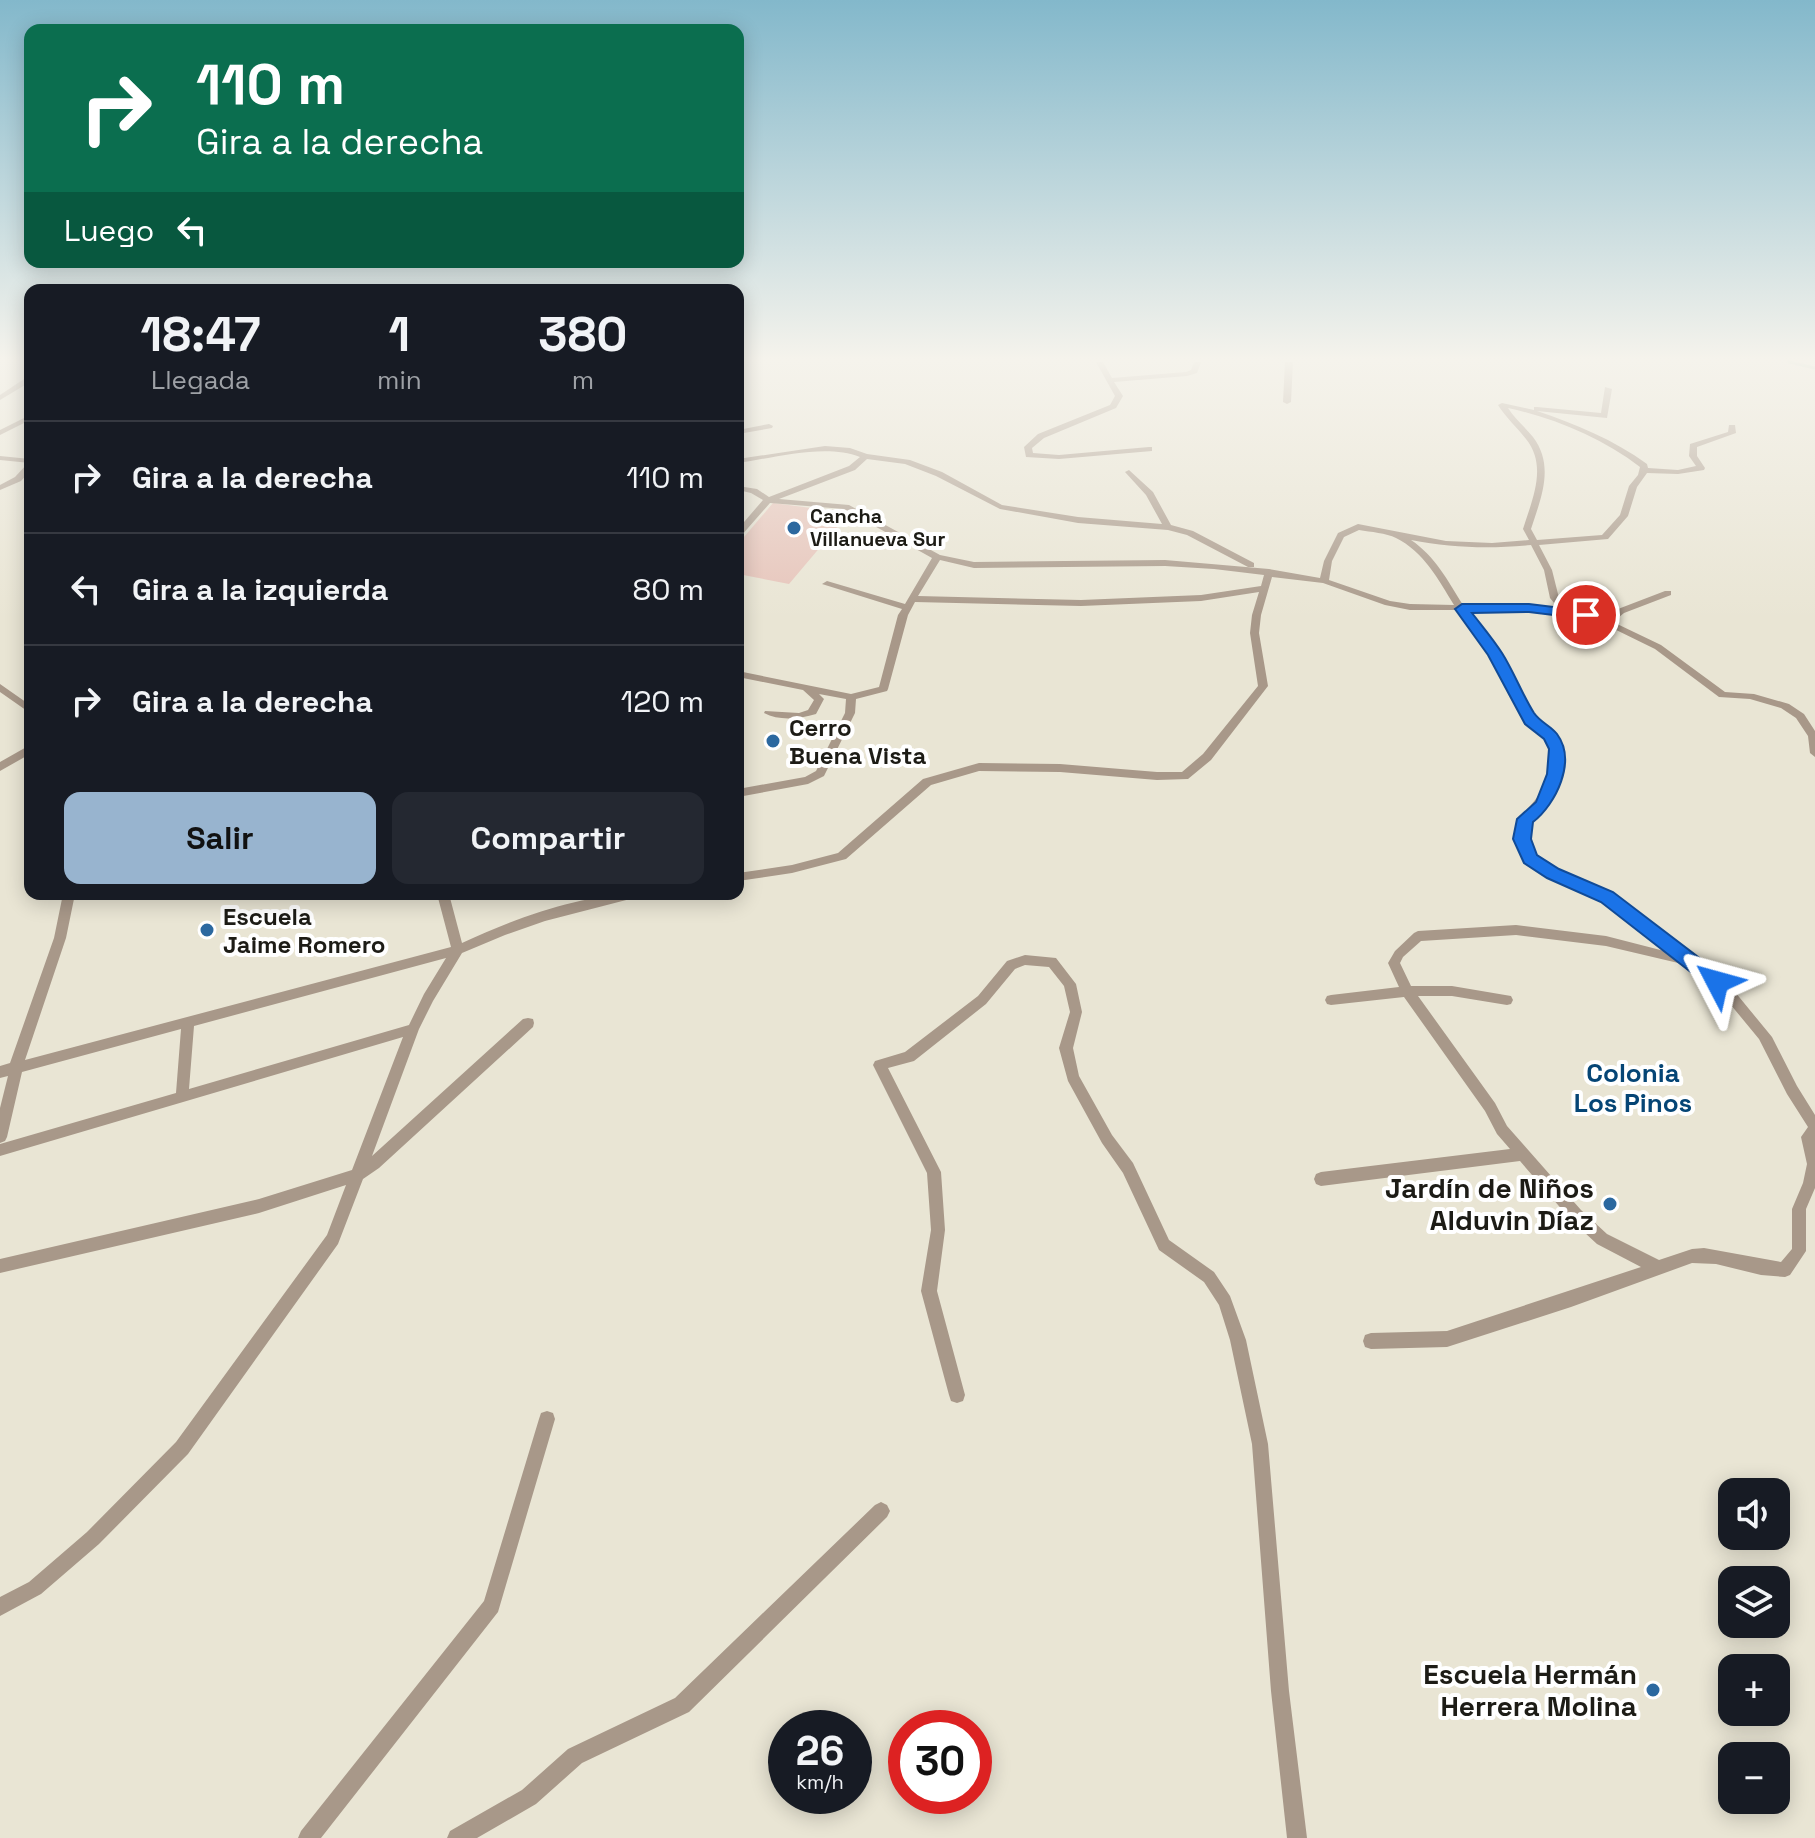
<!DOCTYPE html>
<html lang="es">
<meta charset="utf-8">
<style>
:root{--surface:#171b24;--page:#242831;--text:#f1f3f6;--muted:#9ea1a6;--line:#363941;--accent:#98b4cf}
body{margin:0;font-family:"Space Grotesk",sans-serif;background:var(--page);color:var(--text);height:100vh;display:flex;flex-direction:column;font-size:30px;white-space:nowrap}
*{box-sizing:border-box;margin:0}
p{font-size:26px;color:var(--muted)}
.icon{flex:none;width:44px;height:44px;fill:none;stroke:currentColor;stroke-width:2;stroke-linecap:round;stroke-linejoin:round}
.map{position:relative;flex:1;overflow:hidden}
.side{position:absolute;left:24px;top:284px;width:720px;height:616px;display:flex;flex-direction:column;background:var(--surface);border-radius:16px;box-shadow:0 4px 20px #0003}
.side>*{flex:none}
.guide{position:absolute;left:24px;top:24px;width:720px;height:244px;border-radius:16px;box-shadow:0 4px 20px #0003;background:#0b6e4f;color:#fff;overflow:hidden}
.tools{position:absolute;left:1718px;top:1478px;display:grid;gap:16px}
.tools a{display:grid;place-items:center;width:72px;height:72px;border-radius:16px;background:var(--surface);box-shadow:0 4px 20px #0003;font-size:40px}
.speed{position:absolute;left:768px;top:1710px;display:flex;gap:16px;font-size:40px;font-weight:700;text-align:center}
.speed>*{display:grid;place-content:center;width:104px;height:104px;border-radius:50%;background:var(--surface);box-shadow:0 4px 20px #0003;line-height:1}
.speed small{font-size:20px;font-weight:400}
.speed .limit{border:12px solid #d22;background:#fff;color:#111}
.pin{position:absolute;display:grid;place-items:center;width:68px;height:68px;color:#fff;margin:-34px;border:4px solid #fff;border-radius:50%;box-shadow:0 2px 8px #0007}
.me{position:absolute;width:88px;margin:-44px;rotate:309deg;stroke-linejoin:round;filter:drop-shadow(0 0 6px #0008)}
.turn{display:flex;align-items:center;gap:28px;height:168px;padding:0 40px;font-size:36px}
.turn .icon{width:104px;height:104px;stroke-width:2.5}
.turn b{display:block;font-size:56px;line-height:68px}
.then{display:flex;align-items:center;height:76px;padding:0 40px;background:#0003;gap:16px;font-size:30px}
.eta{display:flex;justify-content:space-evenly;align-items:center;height:136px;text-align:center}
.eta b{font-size:48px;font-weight:700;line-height:56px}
.cta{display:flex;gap:16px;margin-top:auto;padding:16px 40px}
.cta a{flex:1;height:92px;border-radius:16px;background:var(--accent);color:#111;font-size:32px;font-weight:700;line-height:92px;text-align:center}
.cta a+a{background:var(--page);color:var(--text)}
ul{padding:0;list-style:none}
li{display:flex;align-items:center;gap:24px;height:112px;padding:0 40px;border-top:2px solid var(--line)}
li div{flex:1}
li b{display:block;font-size:30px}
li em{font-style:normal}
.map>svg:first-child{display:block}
</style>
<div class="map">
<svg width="1815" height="1838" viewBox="0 0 1815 1838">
<rect width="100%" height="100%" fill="#e9e5d4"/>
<path fill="#e6c3b9" d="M 773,503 L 849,513 L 789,584 L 738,574 L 738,544 Z"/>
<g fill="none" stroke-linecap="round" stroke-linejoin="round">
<path stroke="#8cbd9f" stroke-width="3" d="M 1789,362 L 1815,368"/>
<path fill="#a89889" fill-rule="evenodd" d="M 1096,362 L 1103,362 L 1112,378 L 1186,372 L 1191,370 L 1194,362 L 1201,362 L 1197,373 L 1187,376 L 1114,382 L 1123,396 L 1116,408 L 1044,438 L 1032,448 L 1033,453 L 1059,455 L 1149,447 L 1152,447 L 1152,451 L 1059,459 L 1026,457 L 1024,447 L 1038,434 L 1110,405 L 1115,396 Z
M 1285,362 L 1293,362 L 1291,402 L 1287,404 L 1283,402 Z
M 27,377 L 30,377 L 30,382 L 0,400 L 0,395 Z
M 1605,387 L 1612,389 L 1607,418 L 1537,411 C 1576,424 1614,440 1647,464 L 1648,468 L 1678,470 L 1696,466 L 1689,456 L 1690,444 L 1728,432 L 1729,425 L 1735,425 L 1736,433 L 1697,447 L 1697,456 L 1705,468 L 1704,470 L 1678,474 L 1647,473 L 1637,487 L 1628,516 L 1608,539 L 1539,545 L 1552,570 L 1559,598 L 1569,610 L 1586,612 L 1606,618 L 1618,609 L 1665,591 L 1671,591 L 1671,595 L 1624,613 L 1613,622 L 1661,645 L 1725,692 L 1754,694 L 1789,704 L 1804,714 L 1815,731 L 1815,757 L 1810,753 L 1808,736 L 1796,718 L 1781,708 L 1750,699 L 1719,697 L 1655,649 L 1604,624 L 1585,618 L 1529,611 L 1467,610 C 1480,627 1494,643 1504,661 C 1512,676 1518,692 1527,706 C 1535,720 1548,725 1557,738 C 1576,764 1551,803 1530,820 L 1530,839 L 1534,851 L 1541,860 L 1553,868 L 1598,886 L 1612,895 L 1676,940 L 1735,992 L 1772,1037 L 1797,1086 L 1815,1115 L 1815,1188 L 1806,1209 L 1806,1251 L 1790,1275 L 1785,1277 L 1761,1275 L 1716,1264 L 1692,1263 L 1571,1307 L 1447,1347 L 1371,1349 L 1365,1347 L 1363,1341 L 1365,1335 L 1371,1333 L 1447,1331 L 1641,1267 L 1597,1244 L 1571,1220 L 1520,1161 L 1321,1186 L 1316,1184 L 1314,1179 L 1316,1174 L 1321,1172 L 1510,1149 L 1497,1134 L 1485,1111 L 1404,997 L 1331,1005 L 1327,1004 L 1325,1000 L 1327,996 L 1331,995 L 1399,987 L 1388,963 L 1395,951 L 1414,933 L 1418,931 L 1516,925 L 1606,936 L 1676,954 C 1649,932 1620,908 1589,892 C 1570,884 1547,880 1532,865 C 1519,852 1519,836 1519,819 C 1539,795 1558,779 1550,745 L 1530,725 L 1521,714 L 1490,654 L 1458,610 L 1410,610 L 1385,605 L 1323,583 L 1272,577 L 1261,615 L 1259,633 L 1268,686 L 1211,760 L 1188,779 L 1157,780 L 1060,772 L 979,771 L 931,785 L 846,859 L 792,873 L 738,881 L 738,873 L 792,865 L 838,853 L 923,779 L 979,763 L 1060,764 L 1157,772 L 1182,772 L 1203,754 L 1258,686 L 1250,633 L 1252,615 L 1259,592 L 1201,601 L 1081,606 L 915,602 L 908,615 L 888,689 L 887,691 L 856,699 L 855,713 L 824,776 L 808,784 L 738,797 L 738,789 L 805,777 L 816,771 L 845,713 L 846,699 L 819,694 L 824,699 L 816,714 C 799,719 779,721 764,713 L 765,711 L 799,713 L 808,710 L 814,700 L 803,690 L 738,677 L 738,671 L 851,694 L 879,687 L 898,615 L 902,609 L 822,584 L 827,581 L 905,604 L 932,558 L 844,509 L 770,503 L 741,536 L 738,537 L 738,529 L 763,500 L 751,493 L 738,490 L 738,486 L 757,489 L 769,497 L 849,466 L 860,457 C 825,443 774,458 738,463 L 738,459 L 825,446 L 850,448 L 867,454 L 910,460 L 942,472 L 1002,505 L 1078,517 L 1162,524 L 1146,495 L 1125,472 L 1129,470 L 1153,492 L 1171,525 L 1193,531 L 1254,563 L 1254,567 L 1248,567 L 1187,535 L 1168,530 L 1078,523 L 1000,509 L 936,476 L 905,464 L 867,459 L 855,470 L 779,499 L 849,505 L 940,555 L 974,562 L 1165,560 L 1269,569 L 1320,578 L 1324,561 L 1338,533 L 1358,524 L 1446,541 L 1492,543 L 1529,540 L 1523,529 C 1532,500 1548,466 1526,439 C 1517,427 1506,418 1498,405 L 1502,403 L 1534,410 L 1534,407 L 1537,407 L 1601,413 ZM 1508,408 C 1554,418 1602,438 1640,467 L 1638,475 L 1629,486 L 1620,515 L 1602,535 L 1537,540 L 1531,529 C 1541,498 1555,466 1533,437 C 1525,427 1515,419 1508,408 ZM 1359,530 C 1371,532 1386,533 1396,538 C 1424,552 1438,579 1454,605 L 1410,604 L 1390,601 L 1329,580 L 1332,561 L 1344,537 ZM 1411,540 C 1452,548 1490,549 1531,545 L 1544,570 L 1550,598 L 1559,609 L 1529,605 L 1463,605 C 1448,581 1435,556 1411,540 ZM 940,560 L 974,568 L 1165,566 L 1214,569 L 1264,575 L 1261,586 L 1201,595 L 1081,600 L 918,596 ZM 1516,935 L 1606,946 L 1691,966 L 1726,999 L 1759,1039 L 1787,1094 L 1808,1127 L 1801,1137 L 1807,1164 L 1803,1183 L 1792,1209 L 1792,1249 L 1781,1262 L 1704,1248 L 1692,1249 L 1659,1260 L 1607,1234 L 1581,1210 L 1507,1126 L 1495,1103 L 1418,996 L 1452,996 L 1507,1005 L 1511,1004 L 1513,1000 L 1511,996 L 1452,986 L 1411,986 L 1400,963 L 1403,957 L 1421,941 Z
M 30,415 L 30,420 L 0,435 L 0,430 Z
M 769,424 L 773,426 L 772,428 L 738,434 L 738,430 Z
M 0,456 L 30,459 L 30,463 L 0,460 Z
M 27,464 L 30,464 L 30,471 L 21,481 L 0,490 L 0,485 L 15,477 Z
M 0,684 L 30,705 L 30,713 L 0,692 Z
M 30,745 L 30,754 L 0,771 L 0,762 Z
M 63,894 L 75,894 L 66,938 L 25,1060 L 451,947 L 437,894 L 449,894 L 462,943 C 516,918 580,894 640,894 L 634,898 L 545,921 L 505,935 L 462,953 L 433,1001 L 419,1029 L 372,1156 L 523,1019 L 528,1018 L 533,1019 L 534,1023 L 533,1027 L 379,1168 L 363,1179 L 338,1244 L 188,1454 L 99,1544 L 41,1594 L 0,1616 L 0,1597 L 29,1582 L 87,1532 L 176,1442 L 327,1235 L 346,1185 L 259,1213 L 0,1273 L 0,1259 L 259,1199 L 352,1170 L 403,1037 L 0,1156 L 0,1144 L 176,1093 L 181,1029 L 22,1072 L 7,1137 L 5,1141 L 0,1143 L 0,1108 L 8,1076 L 0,1078 L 0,1066 L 10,1063 L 54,938 ZM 446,958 L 424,994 L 409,1025 L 189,1089 L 194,1026 Z
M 1025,955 L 1056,958 L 1076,984 L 1082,1012 L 1073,1048 L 1079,1076 L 1112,1135 L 1133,1163 L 1169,1240 L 1214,1272 L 1230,1296 L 1246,1340 L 1268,1444 L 1289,1691 L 1307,1838 L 1287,1838 L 1271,1691 L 1252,1444 L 1230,1340 L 1219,1305 L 1204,1282 L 1159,1250 L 1123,1173 L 1102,1143 L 1068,1081 L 1059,1048 L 1070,1012 L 1064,986 L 1049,967 L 1025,965 L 1015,969 L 986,1004 L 914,1061 L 888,1068 L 941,1172 L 945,1230 L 937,1291 L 965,1395 L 963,1401 L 957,1403 L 951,1401 L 949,1395 L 921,1291 L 931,1230 L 927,1173 L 873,1065 L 875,1061 L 905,1052 L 978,996 L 1007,961 Z
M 547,1411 L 553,1413 L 555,1419 L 498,1612 L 321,1838 L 298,1838 L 301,1831 L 484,1601 L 539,1419 L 541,1413 Z
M 881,1502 L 887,1505 L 890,1511 L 887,1517 L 689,1712 L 582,1763 L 536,1804 L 477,1838 L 447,1838 L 450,1831 L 522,1790 L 568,1749 L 675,1698 L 875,1505 Z"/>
</g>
<linearGradient id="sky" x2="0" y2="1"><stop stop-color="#83b8cb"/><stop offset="0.58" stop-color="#f5f3ec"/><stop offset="1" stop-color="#f5f3ec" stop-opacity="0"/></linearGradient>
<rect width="1815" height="619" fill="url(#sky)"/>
<path fill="#1a73e8" stroke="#114b97" stroke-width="2" d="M 1462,604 L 1529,604 L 1586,611 L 1593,615 L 1586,619 L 1529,612 L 1472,613 C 1482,626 1493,639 1502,653 C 1514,672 1522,694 1534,713 C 1540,722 1551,726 1557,734 C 1577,761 1556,804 1533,822 L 1531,839 L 1537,855 L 1559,869 L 1613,892 L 1723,976 L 1726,982 L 1723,987 L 1710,987 L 1601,902 L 1547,878 L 1524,863 L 1513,839 L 1517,819 L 1536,802 L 1547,774 L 1549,749 L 1544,739 L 1525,724 L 1488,655 L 1455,609 Z"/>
<g fill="#2b689f" stroke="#fff" stroke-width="3">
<circle cx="794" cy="528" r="8"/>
<circle cx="773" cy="741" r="8"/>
<circle cx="207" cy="930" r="8"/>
<circle cx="1610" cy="1204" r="8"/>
<circle cx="1653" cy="1690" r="8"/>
</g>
<g text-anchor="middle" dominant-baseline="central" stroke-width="8" stroke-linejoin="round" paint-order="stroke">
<g font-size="20" font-weight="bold" fill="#1d1c16" stroke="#fff" text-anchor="start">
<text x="810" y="516">Cancha<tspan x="810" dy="23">Villanueva Sur</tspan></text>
</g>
<g font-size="24" font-weight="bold" fill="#1d1c16" stroke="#fff" text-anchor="start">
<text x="789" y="727">Cerro<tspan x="789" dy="28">Buena Vista</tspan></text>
<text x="223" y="916">Escuela<tspan x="223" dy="28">Jaime Romero</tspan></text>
</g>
<g font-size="26" font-weight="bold" fill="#054575" stroke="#fff">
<text x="1633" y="1073">Colonia<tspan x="1633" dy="30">Los Pinos</tspan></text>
</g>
<g font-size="28" font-weight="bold" fill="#1d1c16" stroke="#fff" text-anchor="end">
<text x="1594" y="1188">Jardín de Niños<tspan x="1594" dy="32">Alduvin Díaz</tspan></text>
<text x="1637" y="1674">Escuela Hermán<tspan x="1637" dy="32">Herrera Molina</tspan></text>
</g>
</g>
</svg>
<div class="tools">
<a><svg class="icon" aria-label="sound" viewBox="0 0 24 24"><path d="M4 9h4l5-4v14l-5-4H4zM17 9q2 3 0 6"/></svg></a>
<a><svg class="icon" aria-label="layers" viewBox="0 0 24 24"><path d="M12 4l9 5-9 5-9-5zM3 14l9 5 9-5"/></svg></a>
<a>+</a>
<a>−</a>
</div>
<div class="speed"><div>26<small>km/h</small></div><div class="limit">30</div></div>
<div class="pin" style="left:1586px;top:615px;background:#d93025"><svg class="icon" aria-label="arrive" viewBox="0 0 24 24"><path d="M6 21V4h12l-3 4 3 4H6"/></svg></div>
<svg class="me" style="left:1717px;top:982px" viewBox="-20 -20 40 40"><path d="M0-17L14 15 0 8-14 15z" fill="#1a73e8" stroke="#fff" stroke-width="4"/></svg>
<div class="guide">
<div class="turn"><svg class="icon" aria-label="right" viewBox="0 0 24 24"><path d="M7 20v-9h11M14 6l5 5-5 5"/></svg><div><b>110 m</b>Gira a la derecha</div></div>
<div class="then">Luego<svg class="icon" aria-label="left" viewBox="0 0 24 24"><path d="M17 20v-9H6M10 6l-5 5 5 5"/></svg></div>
</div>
<section class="side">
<div class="eta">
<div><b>18:47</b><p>Llegada</p></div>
<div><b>1</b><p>min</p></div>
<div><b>380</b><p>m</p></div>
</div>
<ul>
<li><svg class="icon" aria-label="right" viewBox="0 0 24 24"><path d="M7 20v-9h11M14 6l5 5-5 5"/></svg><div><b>Gira a la derecha</b></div><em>110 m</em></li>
<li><svg class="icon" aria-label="left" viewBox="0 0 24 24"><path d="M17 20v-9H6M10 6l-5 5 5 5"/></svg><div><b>Gira a la izquierda</b></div><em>80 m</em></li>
<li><svg class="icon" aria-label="right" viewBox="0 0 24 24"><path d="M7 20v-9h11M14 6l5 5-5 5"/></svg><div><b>Gira a la derecha</b></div><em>120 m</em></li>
</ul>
<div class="cta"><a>Salir</a><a>Compartir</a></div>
</section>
</div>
